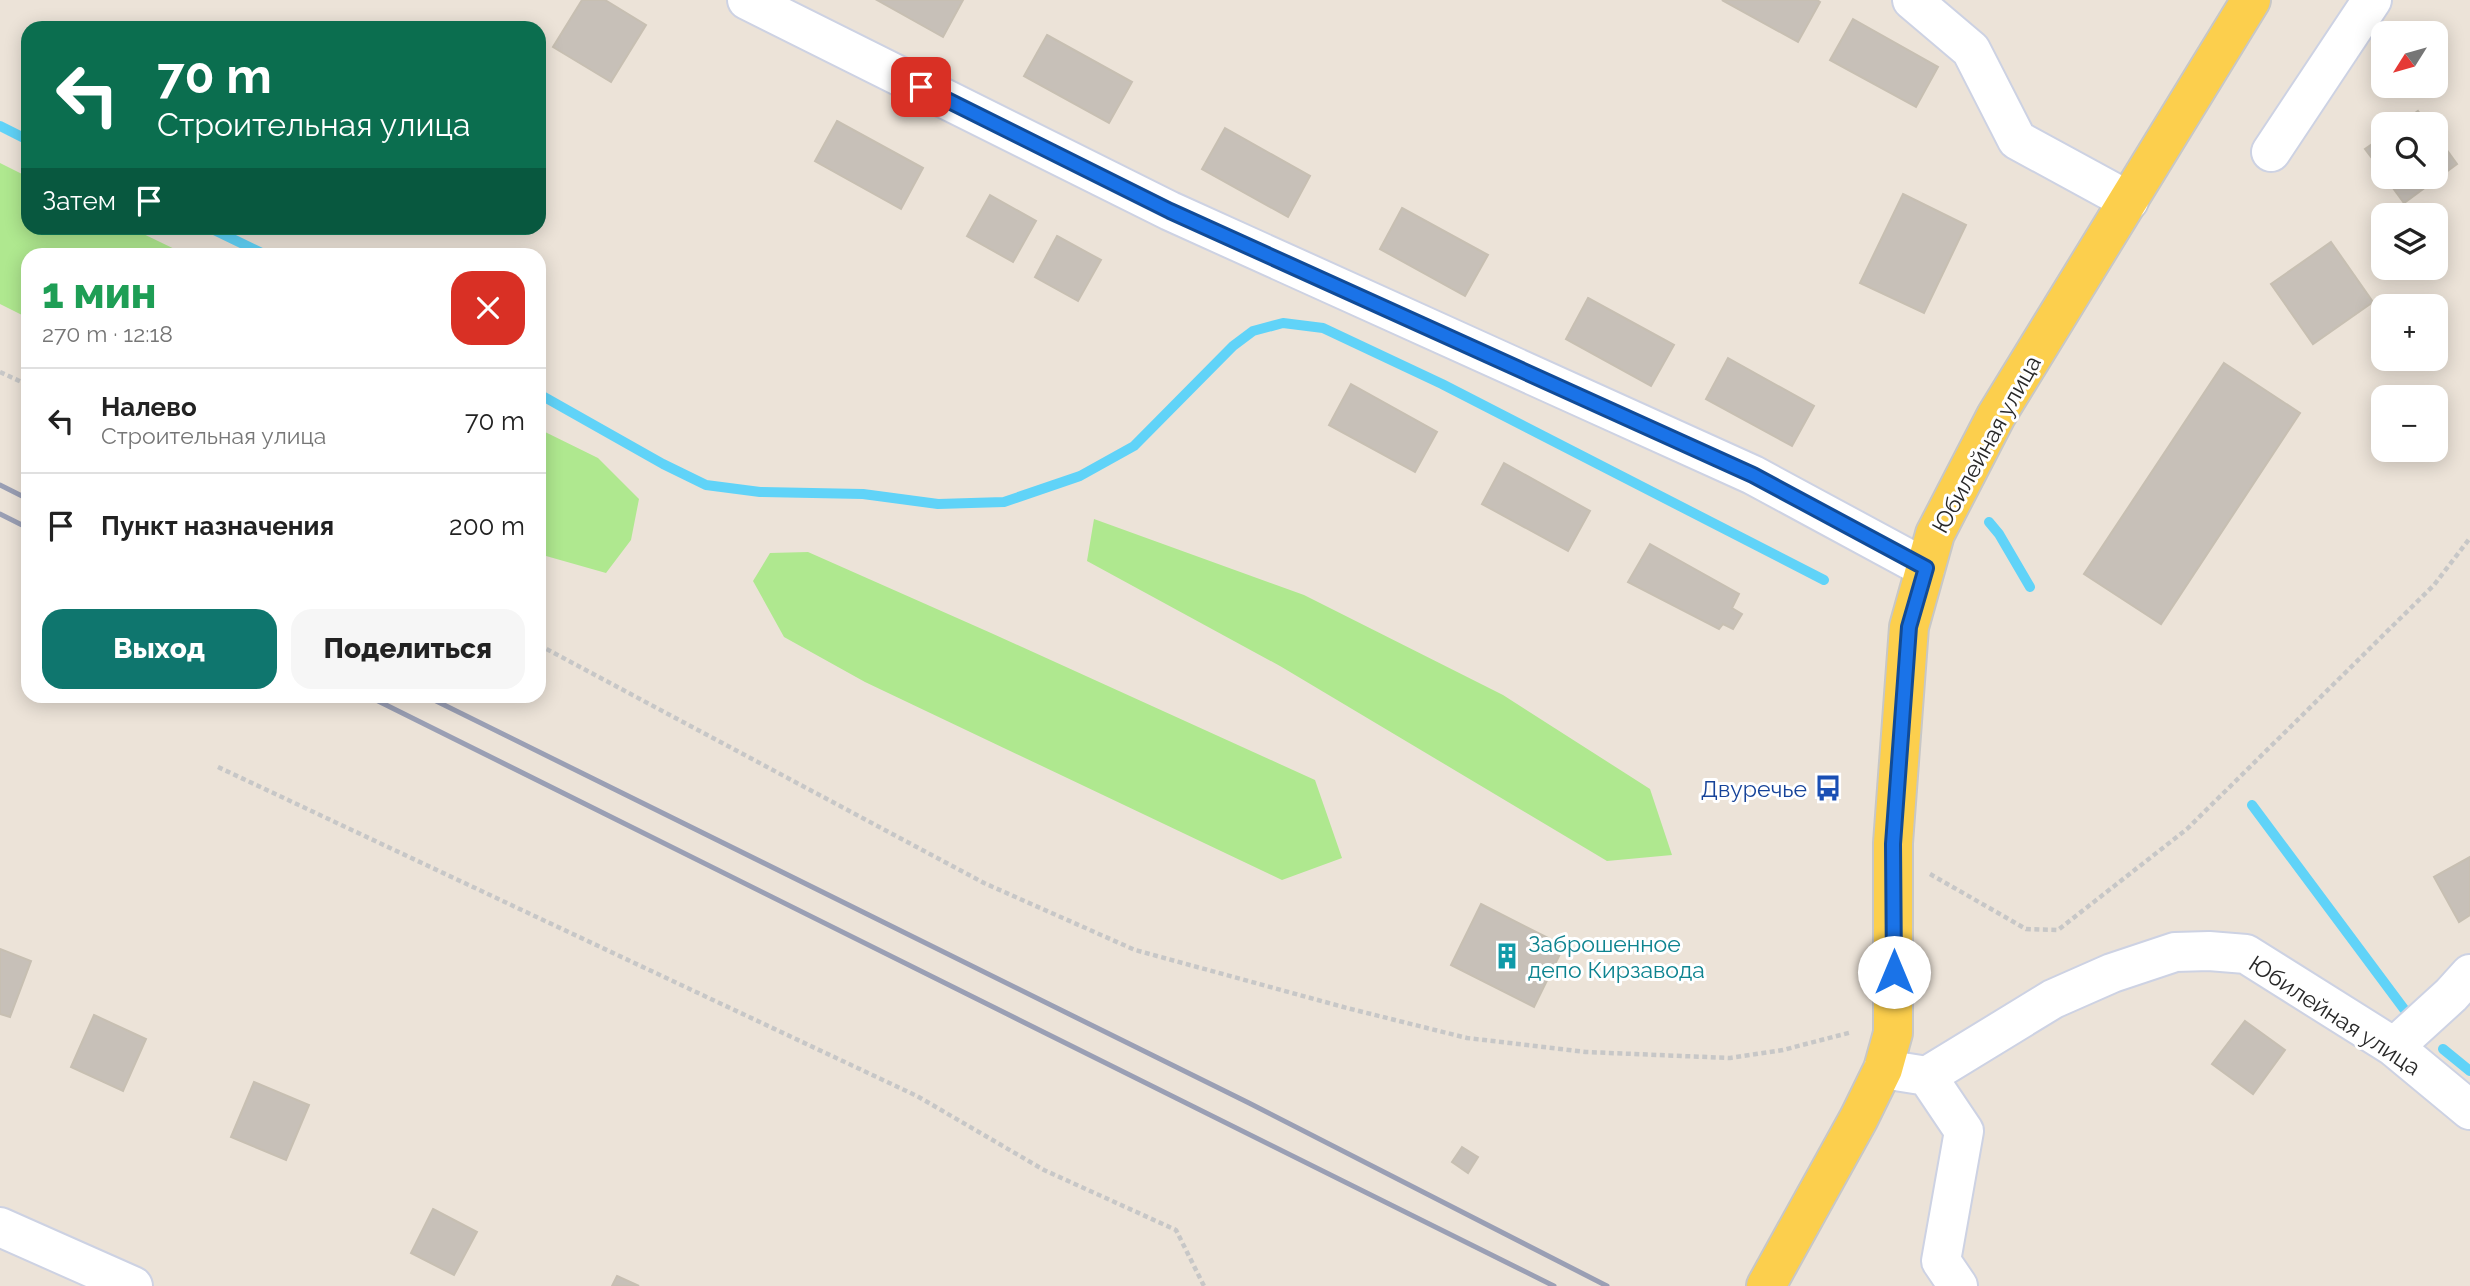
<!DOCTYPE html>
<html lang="ru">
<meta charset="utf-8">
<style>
:root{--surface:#fff;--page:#f6f6f6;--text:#222;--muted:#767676;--line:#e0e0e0;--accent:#0f766e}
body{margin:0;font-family:Raleway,sans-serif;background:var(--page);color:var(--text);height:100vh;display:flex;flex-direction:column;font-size:26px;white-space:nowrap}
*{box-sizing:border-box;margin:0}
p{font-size:23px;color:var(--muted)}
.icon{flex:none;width:38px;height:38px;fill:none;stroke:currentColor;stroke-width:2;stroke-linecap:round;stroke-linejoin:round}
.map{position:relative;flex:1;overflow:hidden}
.details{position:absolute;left:21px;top:248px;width:525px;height:455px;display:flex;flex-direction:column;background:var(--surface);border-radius:21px;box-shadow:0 4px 18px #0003}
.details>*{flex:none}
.banner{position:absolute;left:21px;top:21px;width:525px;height:214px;border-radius:21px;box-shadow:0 4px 18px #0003;background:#0b6e4f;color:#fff;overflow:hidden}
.needle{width:46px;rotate:233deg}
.controls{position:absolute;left:2371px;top:21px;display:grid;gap:14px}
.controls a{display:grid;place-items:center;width:77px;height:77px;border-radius:14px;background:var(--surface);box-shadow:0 4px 18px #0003;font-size:35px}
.pin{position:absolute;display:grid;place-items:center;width:60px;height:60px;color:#fff;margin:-30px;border-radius:14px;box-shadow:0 4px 10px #0006}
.me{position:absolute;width:77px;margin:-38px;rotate:0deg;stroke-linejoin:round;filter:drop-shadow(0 0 5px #0008)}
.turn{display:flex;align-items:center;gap:24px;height:147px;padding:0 21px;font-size:32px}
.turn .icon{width:91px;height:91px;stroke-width:2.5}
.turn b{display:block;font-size:49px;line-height:60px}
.then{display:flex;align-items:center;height:66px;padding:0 21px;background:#0003;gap:14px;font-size:26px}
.round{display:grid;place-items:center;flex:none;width:74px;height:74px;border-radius:21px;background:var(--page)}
.head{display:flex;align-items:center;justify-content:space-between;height:119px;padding:0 21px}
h1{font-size:42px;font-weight:800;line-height:52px;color:#1e9e55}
.cta{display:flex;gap:14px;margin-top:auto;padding:14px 21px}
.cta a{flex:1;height:80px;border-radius:21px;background:var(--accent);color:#fff;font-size:28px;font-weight:800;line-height:80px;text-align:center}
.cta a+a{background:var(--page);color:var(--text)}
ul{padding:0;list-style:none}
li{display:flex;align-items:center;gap:21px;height:105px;padding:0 21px;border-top:2px solid var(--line)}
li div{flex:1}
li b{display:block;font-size:26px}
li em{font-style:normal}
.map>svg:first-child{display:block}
</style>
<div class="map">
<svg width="2470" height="1286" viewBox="0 0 2470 1286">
<rect width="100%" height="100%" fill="#ece3d8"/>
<path fill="#afe88f" d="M 0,163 L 28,177 L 28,228 L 131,228 L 187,255 L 28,256 L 28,318 L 0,304 Z
M 539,429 L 598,458 L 639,499 L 631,540 L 606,573 L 539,554 Z
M 1094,519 L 1304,595 L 1503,695 L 1650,789 L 1672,855 L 1607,861 L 1280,666 L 1087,561 Z
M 808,552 L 991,633 L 1315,780 L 1342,858 L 1282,880 L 865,682 L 784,637 L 753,581 L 770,553 Z"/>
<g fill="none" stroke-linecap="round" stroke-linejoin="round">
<path stroke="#60d3f8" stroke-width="10" d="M 0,126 L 28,140
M 210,228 L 268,256
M 539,394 L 663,464 L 706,485 L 760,492 L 863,494 L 938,504 L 1004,502 L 1080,476 L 1134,446 L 1233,346 L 1253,331 L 1283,323 L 1323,328 L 1442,384 L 1824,580
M 1989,522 L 1999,534 L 2030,587
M 2252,805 L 2404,1009
M 2443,1049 L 2470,1071"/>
</g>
<path fill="#c7c0b8" stroke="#c7bfb2" stroke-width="2" d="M 582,0 L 605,0 L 646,25 L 611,82 L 553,47 Z
M 877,0 L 963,0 L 943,37 Z
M 1722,0 L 1817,0 L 1820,2 L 1798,42 Z
M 1853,19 L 1938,67 L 1916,107 L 1830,60 Z
M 1047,35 L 1132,82 L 1109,123 L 1024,76 Z
M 2418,111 L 2428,124 L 2400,124 Z
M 837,121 L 923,168 L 901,209 L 815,161 Z
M 1225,128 L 1310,176 L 1288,217 L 1202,169 Z
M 2436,135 L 2457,164 L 2404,203 L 2385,177 L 2436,177 Z
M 2384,136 L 2384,174 L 2365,149 Z
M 1903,194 L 1966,225 L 1924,313 L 1860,283 Z
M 990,195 L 1036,221 L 1013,262 L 967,236 Z
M 1402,208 L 1488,255 L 1465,296 L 1380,249 Z
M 1057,236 L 1101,260 L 1078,301 L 1035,277 Z
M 2331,242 L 2373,302 L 2313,344 L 2271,284 Z
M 1588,298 L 1674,345 L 1651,386 L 1566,339 Z
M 1728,358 L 1814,406 L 1792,446 L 1706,399 Z
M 2224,363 L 2300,413 L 2161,624 L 2084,574 Z
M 1351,384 L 1437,432 L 1415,472 L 1329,425 Z
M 1504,463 L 1590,511 L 1568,551 L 1482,504 Z
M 1650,544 L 1739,594 L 1732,608 L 1742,614 L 1733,629 L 1723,624 L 1719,629 L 1628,582 Z
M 2470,857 L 2470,915 L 2459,922 L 2434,877 Z
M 1481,904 L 1564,946 L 1534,1007 L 1451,965 Z
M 0,949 L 31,961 L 10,1017 L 0,1014 Z
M 94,1015 L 146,1039 L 123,1091 L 71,1067 Z
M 2245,1021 L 2285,1050 L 2253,1094 L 2212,1064 Z
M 254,1082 L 309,1105 L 286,1160 L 231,1137 Z
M 1462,1147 L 1478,1157 L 1468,1173 L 1452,1162 Z
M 433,1209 L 477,1232 L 454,1275 L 411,1253 Z
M 617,1276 L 639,1286 L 612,1286 Z"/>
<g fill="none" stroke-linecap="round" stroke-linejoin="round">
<g stroke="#cdd2e3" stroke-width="42">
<path id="minor" d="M 747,0 L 1170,211 L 1753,475 L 1925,568
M 1912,0 L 1971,50 L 2017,140 L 2129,201
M 2271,152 L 2372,0
M 2394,1047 L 2451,995 L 2470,974
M 1883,1069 L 1927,1076 L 2053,999 L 2112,973 L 2175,952 L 2209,951 L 2246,954 L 2394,1047 L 2470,1110
M 1927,1076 L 1964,1131 L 1941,1261 L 1958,1286
M 0,1227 L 133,1286"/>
</g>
<g stroke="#c7c7c7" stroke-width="42">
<path id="major" d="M 1766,1286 L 1859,1118 L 1883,1069 L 1893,1033 L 1893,843 L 1909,627 L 1935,534 L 1996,416 L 2251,0"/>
</g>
<path stroke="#c7c7c7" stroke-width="4.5" stroke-dasharray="5 3.5" stroke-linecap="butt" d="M 0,372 L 28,385
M 539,645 L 984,883 L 1135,950 L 1347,1008 L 1467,1038 L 1586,1052 L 1730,1058 L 1783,1050 L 1852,1032
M 218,767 L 917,1096 L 1044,1170 L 1176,1230 L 1204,1286
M 1930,874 L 2026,929 L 2058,930 L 2187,829 L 2434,585 L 2470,538"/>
<use href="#minor" stroke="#fff" stroke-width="38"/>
<use href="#major" stroke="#fccf4d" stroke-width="38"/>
<path stroke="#9a9fb4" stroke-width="5" d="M 0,485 L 28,499
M 0,514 L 28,528
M 368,696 L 1554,1286
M 426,696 L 1249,1103 L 1607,1286"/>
</g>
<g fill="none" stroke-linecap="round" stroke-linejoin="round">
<g stroke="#114b97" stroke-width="18">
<path id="route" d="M 921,87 L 1170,211 L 1753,475 L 1926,568 L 1909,627 L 1893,844 L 1894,972"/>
</g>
<use href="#route" stroke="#1a73e8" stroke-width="12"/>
</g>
<defs>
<g id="bus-bare" transform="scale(2.1)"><path d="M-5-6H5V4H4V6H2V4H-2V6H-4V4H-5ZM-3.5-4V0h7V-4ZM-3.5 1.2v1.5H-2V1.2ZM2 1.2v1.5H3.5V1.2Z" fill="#1a4fb4" stroke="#fff" stroke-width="2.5" paint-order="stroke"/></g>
<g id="building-bare" transform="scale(2.1)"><path d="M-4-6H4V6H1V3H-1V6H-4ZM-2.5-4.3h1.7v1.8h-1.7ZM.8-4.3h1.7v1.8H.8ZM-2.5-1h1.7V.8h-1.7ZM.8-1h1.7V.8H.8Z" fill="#0f9aa8" stroke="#fff" stroke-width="2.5" paint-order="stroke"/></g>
</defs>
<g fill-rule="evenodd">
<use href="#bus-bare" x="1828" y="788"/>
<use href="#building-bare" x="1507" y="956"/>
</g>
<g text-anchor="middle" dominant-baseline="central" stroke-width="6" stroke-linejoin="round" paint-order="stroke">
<g font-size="23" fill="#282828" stroke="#fff">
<text transform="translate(1986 444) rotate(-61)">Юбилейная улица</text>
<text transform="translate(2335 1015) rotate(33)">Юбилейная улица</text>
</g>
<g font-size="23" fill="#164399" stroke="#fff" text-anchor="end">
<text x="1807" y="788">Двуречье</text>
</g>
<g font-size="23" fill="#0d838f" stroke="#fff" text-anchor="start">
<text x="1528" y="943">Заброшенное<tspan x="1528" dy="26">депо Кирзавода</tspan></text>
</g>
</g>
</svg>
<div class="controls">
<a><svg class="needle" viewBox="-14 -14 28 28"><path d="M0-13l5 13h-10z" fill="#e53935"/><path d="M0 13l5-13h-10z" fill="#767676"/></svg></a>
<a><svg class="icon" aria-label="search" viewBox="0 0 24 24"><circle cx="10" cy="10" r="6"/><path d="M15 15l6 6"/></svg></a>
<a><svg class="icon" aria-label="layers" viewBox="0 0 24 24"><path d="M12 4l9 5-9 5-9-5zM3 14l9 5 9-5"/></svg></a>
<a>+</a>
<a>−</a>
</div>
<div class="pin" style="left:921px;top:87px;background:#d93025"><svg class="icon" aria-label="arrive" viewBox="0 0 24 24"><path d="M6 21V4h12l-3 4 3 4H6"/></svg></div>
<svg class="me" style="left:1894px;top:972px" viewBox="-20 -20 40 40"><circle r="19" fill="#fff"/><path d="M0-13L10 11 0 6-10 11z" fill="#1a73e8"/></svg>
<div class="banner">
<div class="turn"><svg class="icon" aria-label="left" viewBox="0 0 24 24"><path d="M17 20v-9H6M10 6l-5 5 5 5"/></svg><div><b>70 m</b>Строительная улица</div></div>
<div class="then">Затем<svg class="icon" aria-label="arrive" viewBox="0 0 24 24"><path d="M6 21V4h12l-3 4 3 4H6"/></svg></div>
</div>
<section class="details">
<div class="head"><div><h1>1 мин</h1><p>270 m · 12:18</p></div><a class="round" style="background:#d93025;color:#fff"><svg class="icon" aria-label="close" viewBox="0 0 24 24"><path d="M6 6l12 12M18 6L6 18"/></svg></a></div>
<ul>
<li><svg class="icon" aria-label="left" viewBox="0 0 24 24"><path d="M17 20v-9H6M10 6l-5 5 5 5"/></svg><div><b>Налево</b><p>Строительная улица</p></div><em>70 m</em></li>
<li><svg class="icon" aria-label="arrive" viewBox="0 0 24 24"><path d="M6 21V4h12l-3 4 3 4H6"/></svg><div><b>Пункт назначения</b></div><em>200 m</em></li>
</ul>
<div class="cta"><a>Выход</a><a>Поделиться</a></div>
</section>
</div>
